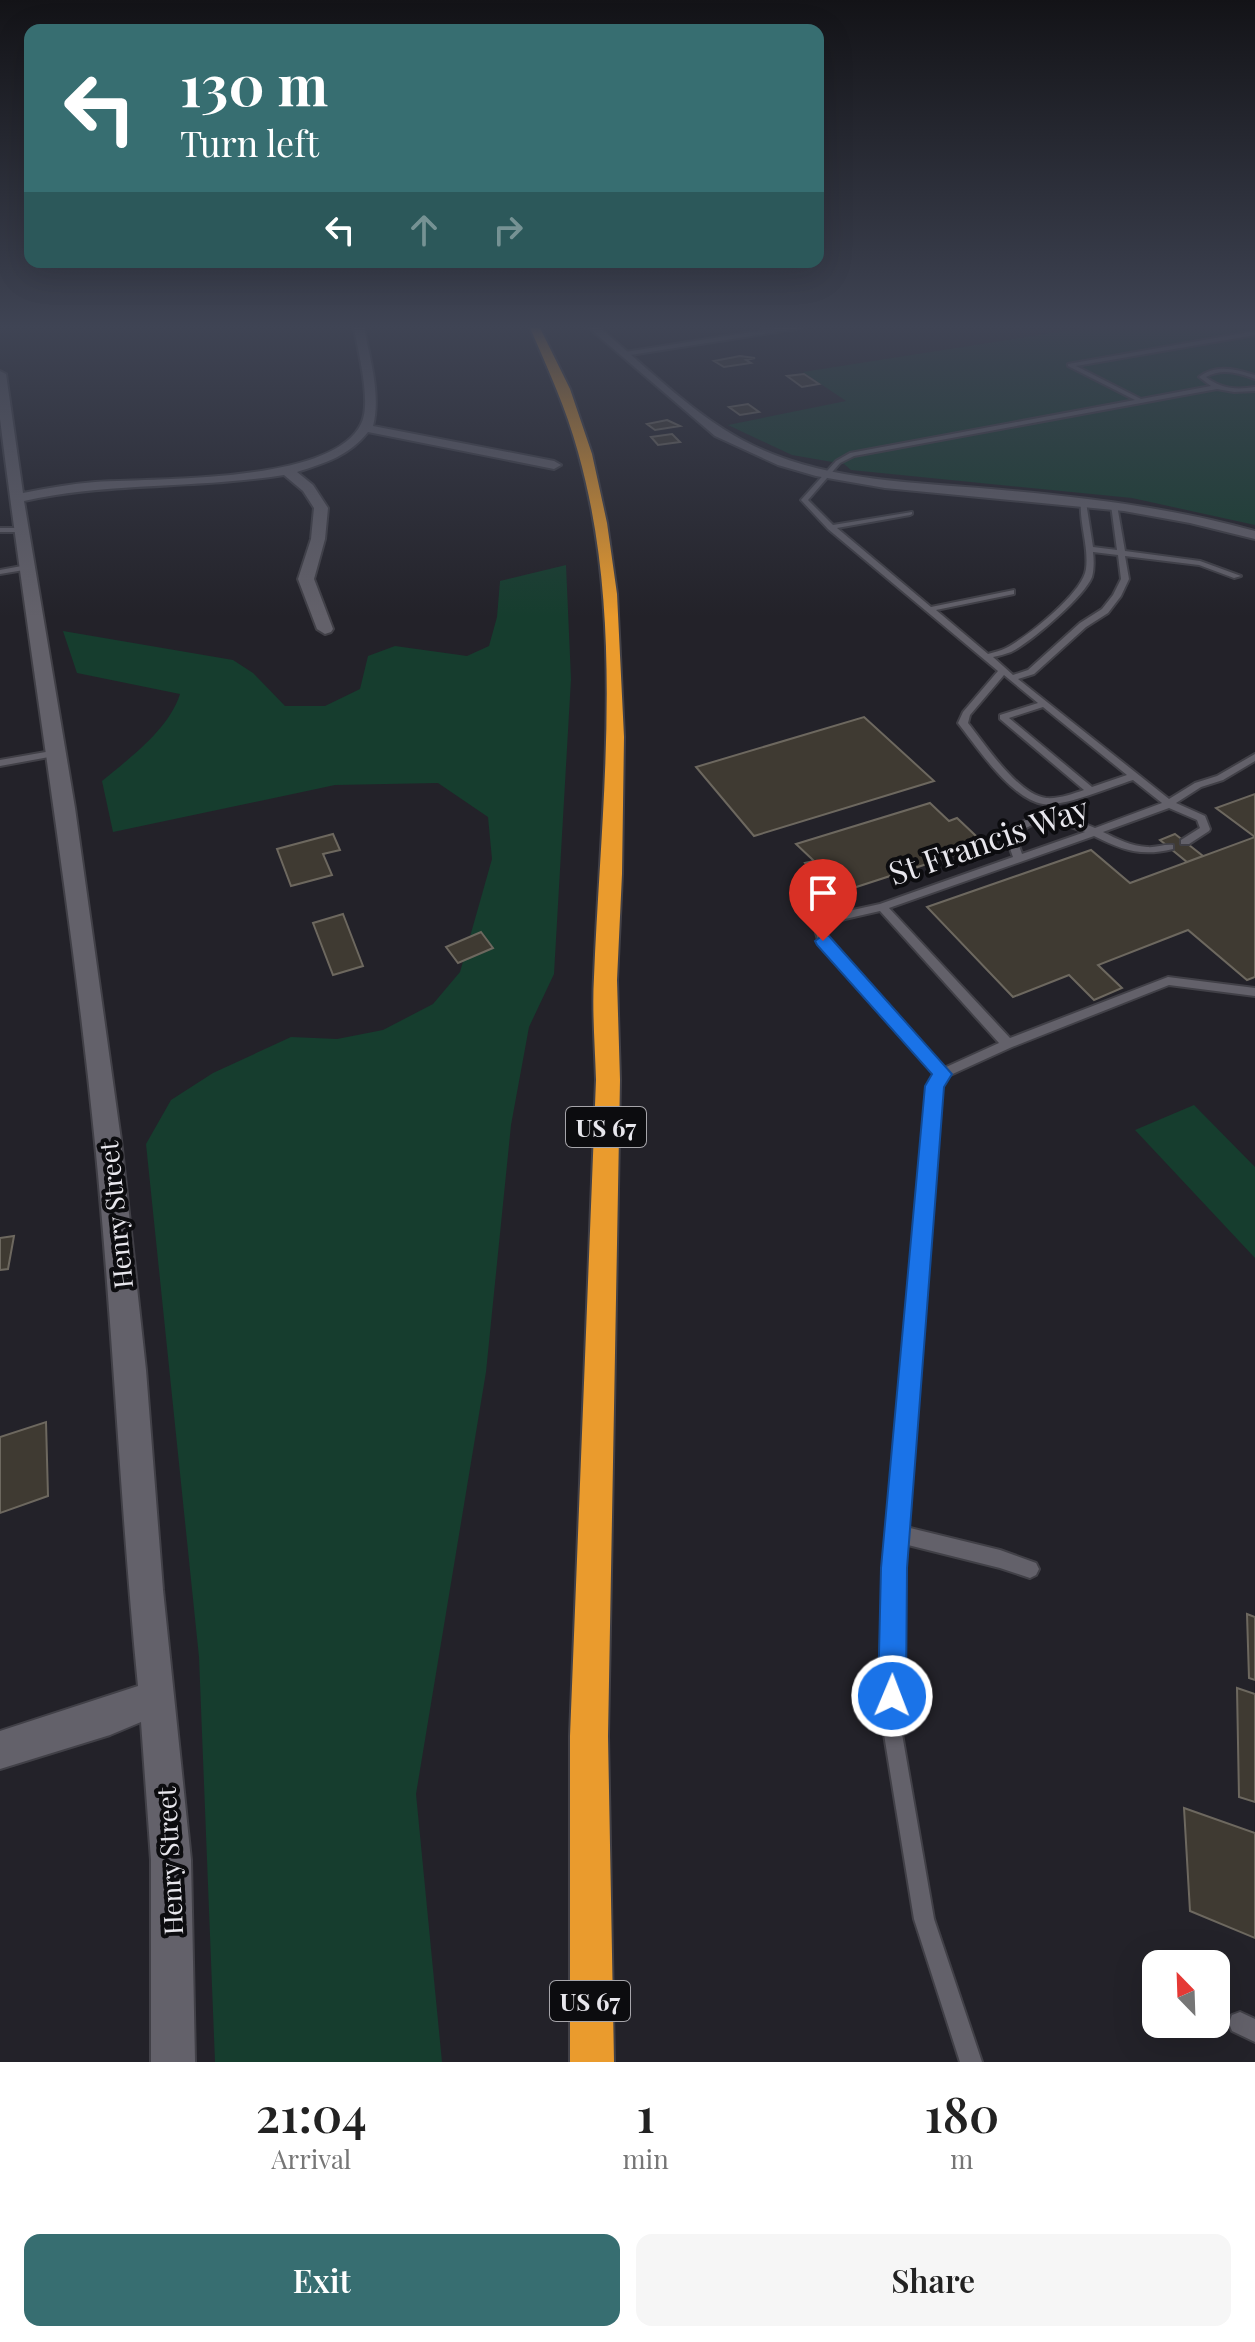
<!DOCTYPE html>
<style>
:root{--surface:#fff;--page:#f6f6f6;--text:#222;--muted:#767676;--accent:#376e71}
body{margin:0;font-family:"Playfair Display",serif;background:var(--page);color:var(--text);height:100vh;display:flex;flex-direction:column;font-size:30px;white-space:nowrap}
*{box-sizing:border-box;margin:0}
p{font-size:26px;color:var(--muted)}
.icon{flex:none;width:44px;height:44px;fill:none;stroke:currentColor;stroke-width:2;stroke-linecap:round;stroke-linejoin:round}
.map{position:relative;height:2062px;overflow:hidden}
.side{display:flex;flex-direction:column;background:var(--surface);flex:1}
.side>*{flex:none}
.banner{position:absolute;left:24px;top:24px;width:800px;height:244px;border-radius:16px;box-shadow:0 8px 32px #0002;background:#376e71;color:#fff;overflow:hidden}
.needle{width:52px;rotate:337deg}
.controls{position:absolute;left:1142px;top:1950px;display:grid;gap:16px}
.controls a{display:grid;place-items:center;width:88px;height:88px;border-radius:16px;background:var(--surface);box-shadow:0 8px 32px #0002;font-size:40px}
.pin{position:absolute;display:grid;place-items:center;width:68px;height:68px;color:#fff;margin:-82px -34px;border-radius:50% 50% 50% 0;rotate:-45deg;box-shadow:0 0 8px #0007}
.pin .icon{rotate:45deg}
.me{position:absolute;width:88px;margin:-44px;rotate:1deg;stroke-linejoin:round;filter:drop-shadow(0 0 6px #0008)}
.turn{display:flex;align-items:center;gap:28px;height:168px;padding:0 24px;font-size:36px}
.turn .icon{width:104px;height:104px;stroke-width:2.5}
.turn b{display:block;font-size:56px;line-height:68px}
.lanes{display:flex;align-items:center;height:76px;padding:0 24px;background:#0003;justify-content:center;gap:40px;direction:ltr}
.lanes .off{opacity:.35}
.eta{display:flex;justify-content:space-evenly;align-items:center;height:136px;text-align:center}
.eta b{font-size:48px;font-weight:600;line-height:56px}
.button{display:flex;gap:16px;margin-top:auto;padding:16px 24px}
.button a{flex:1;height:92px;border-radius:16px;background:var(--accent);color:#fff;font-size:32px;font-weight:600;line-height:92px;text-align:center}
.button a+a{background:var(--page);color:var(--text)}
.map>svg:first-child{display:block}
</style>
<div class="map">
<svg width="1255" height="2062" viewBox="0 0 1255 2062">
<rect width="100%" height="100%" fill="#232229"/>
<path fill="#163d2e" d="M 1083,328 L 1255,328 L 1255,525 L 1132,498 L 851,470 L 844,464 L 792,455 L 728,425 L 846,401 L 803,372 Z
M 566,565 L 571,679 L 554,974 L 529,1027 L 511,1125 L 486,1372 L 416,1794 L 442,2062 L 215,2062 L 199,1657 L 146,1144 L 171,1100 L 213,1073 L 291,1037 L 337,1039 L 383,1030 L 433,1004 L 460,972 L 492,859 L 488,817 L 438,783 L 335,785 L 113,832 L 102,781 C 131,757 169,729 180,694 L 77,673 L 63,631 L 233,660 L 253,673 L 285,706 L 325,706 L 360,689 L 368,656 L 395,646 L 467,656 L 489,646 L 497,617 L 500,581 Z
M 1194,1105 L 1255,1167 L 1255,1258 L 1135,1130 Z"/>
<path fill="#3f3a32" stroke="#6d685f" stroke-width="2" d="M 740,356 L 755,358 L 746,360 L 751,363 L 724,367 L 714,361 Z
M 804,374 L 819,384 L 802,387 L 787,376 Z
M 748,404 L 759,412 L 740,415 L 729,407 Z
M 667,420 L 680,426 L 655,430 L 647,424 Z
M 672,434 L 680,442 L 658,445 L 651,437 Z
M 864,717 L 934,781 L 754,836 L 696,767 Z
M 1255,794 L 1255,837 L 1216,808 Z
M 930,803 L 949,821 L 957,818 L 976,836 L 972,839 L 979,847 L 844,891 L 828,877 L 814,875 L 805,863 L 814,861 L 796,844 Z
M 333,834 L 340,850 L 323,854 L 332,875 L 291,886 L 277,849 Z
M 1175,834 L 1203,856 L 1187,862 L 1160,840 Z
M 1255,837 L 1255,977 L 1247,980 L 1188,930 L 1098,965 L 1122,988 L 1094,1000 L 1069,975 L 1013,997 L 927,907 L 1091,850 L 1130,883 Z
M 343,914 L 363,966 L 333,975 L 313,923 Z
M 481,932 L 493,948 L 458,963 L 446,947 Z
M 14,1236 L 8,1269 L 0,1270 L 0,1238 Z
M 46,1422 L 48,1496 L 0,1513 L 0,1437 Z
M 1247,1614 L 1255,1617 L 1255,1680 L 1249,1678 Z
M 1237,1688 L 1255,1694 L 1255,1802 L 1239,1797 Z
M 1184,1808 L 1255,1833 L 1255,1938 L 1190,1911 Z"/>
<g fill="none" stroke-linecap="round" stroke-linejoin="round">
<g stroke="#414047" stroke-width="4">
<path id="lane" d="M 1255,331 L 1255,335 L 1076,366 L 1141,399 L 1211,386 L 1199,377 C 1214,365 1233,368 1251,374 L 1255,375 L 1255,379 C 1238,373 1222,368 1206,377 C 1221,389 1236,390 1255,387 L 1255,391 L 1234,392 L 1217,389 L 854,456 L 840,463 L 808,500 L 833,525 L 912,512 L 912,514 L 910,515 L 837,528 L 931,607 L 1014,590 L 1014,594 L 936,610 L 988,654 C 994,652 1000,651 1006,648 C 1027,637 1083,593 1086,569 C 1089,546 1079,523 1081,501 L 1086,502 L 1093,547 L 1117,550 L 1111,505 L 1114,503 L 1117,505 L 1125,551 L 1200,561 L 1241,576 L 1234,578 L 1199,565 L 1125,556 L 1129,579 L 1121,596 L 1108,613 L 1086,627 L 1034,674 L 1018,679 L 1169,799 L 1195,783 L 1217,776 L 1255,754 L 1255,761 L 1223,780 L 1201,787 L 1176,803 L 1205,816 L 1210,829 L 1209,831 L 1189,844 L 1181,844 L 1181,840 L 1200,828 L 1197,820 L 1169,808 L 1103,832 C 1117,839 1131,846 1147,847 C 1155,848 1164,844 1173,845 L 1173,849 C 1141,857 1122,850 1094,836 L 889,908 L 1010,1038 L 1168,977 L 1255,988 L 1255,996 L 1169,985 L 1012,1047 L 946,1077 L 940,1087 L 906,1527 L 1000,1550 L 1036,1563 L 1039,1569 L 1036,1575 L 1030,1578 L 1000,1568 L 904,1544 L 901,1728 L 934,1919 L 982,2062 L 960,2062 L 914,1919 L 883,1728 L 885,1568 L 928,1086 L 935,1074 L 819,944 L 814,925 L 815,922 L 839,913 L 880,904 L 1013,857 L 1008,843 L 1013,828 C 1039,807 1067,816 1095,828 L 1162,803 L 1133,780 C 1110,787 1065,807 1043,804 C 1011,799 977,747 958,723 L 963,712 L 998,671 L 828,529 L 801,500 L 836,461 L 850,453 L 1135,400 L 1068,366 L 1068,364 ZM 1093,552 L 1118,555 L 1121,579 L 1113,595 L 1102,609 L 1080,623 L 1028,670 L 1013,675 L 993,657 C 999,656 1005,654 1011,652 C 1030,643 1084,597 1092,577 C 1094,570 1094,560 1093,552 ZM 1004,675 L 1038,703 L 1000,715 L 1000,719 L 1084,790 C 1072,794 1059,799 1046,798 C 1018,795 984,743 968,723 L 970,715 ZM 1043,707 L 1127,775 L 1092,787 L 1009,718 ZM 1055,821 L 1085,832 L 1022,854 L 1018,843 L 1022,830 L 1038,822 ZM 880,911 L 999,1043 L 944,1068 L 828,940 L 825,927 L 845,919 Z
M 0,528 L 21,528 L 25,530 L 21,532 L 0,532 Z
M 27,565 L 30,565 L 30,569 L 0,574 L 0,570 Z
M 57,750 L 62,753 L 60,755 L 0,766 L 0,760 Z
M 1240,2012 L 1255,2019 L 1255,2042 L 1232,2031 L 1229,2023 L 1232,2015 Z"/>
</g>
<g stroke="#414047" stroke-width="4">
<path id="street" d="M 354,328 L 364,328 C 370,359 381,395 373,426 L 554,461 L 561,465 L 554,469 L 368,432 C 349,456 325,463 297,472 L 313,485 L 328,508 L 325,539 L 314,579 L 333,629 L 331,632 L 325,634 L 317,629 L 298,579 L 311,539 L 314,508 L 303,491 L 284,475 C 198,489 109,482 24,501 L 75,808 L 121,1140 L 146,1370 L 163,1590 L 191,1860 L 195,2062 L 151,2062 L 151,1860 L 141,1722 L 110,1735 L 0,1769 L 0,1731 L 138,1686 C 120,1505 113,1324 95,1143 C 71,901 30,661 0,419 L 0,371 L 6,374 L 23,493 C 47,488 71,484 95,482 C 154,478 332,484 361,424 C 372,403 358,351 354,328 Z
M 776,328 L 802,328 L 624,356 L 619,353 Z"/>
</g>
<g stroke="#414047" stroke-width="4">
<path id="secondary" d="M 589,328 L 600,328 C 647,367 698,420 754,446 C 827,481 912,482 991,489 C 1081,497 1169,507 1255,531 L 1255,539 L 1190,523 L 1124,511 L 885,488 L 816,476 L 778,465 L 715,436 Z"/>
</g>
<g stroke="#414047" stroke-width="4">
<path id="highway" d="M 530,328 L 540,328 L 570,389 L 592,454 L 607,523 L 617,594 L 624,737 L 622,874 L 617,980 L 620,1080 L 608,1736 L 614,2062 L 570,2062 L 570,1736 L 596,1080 C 595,1046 592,1011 594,977 C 601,804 626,622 578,452 C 566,408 548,369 530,328 Z"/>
</g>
<use href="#lane" fill="#63616a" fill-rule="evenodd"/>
<use href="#street" fill="#63616a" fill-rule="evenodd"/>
<use href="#secondary" fill="#63616a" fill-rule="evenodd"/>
<use href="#highway" fill="#ea9b2d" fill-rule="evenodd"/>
</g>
<linearGradient id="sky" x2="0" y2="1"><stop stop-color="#131317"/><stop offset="0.53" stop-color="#3f4454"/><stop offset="1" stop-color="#3f4454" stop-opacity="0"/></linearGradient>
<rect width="1255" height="617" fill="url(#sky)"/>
<path fill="#1a73e8" stroke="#114b97" stroke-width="2" d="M 823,935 L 829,936 L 952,1074 L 944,1087 L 907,1568 L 906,1696 L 902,1706 L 892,1710 L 883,1706 L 878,1696 L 881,1568 L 925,1086 L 932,1074 L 817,945 L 815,941 Z"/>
<g text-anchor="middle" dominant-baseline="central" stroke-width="8" stroke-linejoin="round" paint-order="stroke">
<g fill="#0c0c0f" stroke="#a6a5aa" stroke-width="2">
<rect x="566" y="1107" width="80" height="40" rx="6"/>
<rect x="550" y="1981" width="80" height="40" rx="6"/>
</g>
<g font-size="24" font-weight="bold" fill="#e8e7ed">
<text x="606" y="1127">US 67</text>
<text x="590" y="2001">US 67</text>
</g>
<g font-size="26" fill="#e8e7ed" stroke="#0c0c0f">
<text transform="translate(115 1215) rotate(-96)">Henry Street</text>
<text transform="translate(169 1861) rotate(-93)">Henry Street</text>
</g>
<g font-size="32" fill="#e8e7ed" stroke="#0c0c0f">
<text transform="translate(988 839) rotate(-19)">St Francis Way</text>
</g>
</g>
</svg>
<div class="controls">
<a><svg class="needle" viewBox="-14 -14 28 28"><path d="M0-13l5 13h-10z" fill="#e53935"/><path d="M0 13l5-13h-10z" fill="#767676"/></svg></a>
</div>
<div class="pin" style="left:823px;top:941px;background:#d93025"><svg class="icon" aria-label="arrive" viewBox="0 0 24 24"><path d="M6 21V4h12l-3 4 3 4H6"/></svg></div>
<svg class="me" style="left:892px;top:1696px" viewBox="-20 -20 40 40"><circle r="17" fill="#1a73e8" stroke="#fff" stroke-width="3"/><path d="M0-11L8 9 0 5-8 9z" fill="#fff"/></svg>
<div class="banner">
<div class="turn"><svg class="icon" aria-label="left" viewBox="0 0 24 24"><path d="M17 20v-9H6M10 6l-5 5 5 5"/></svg><div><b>130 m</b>Turn left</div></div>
<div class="lanes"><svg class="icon" aria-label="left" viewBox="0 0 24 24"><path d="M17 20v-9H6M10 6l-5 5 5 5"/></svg><svg class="icon off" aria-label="ahead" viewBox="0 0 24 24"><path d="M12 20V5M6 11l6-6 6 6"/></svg><svg class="icon off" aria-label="right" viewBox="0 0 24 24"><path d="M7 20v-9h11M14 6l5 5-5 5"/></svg></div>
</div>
</div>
<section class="side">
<div class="eta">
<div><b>21:04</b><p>Arrival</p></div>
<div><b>1</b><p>min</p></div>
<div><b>180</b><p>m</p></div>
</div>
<div class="button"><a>Exit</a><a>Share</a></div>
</section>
